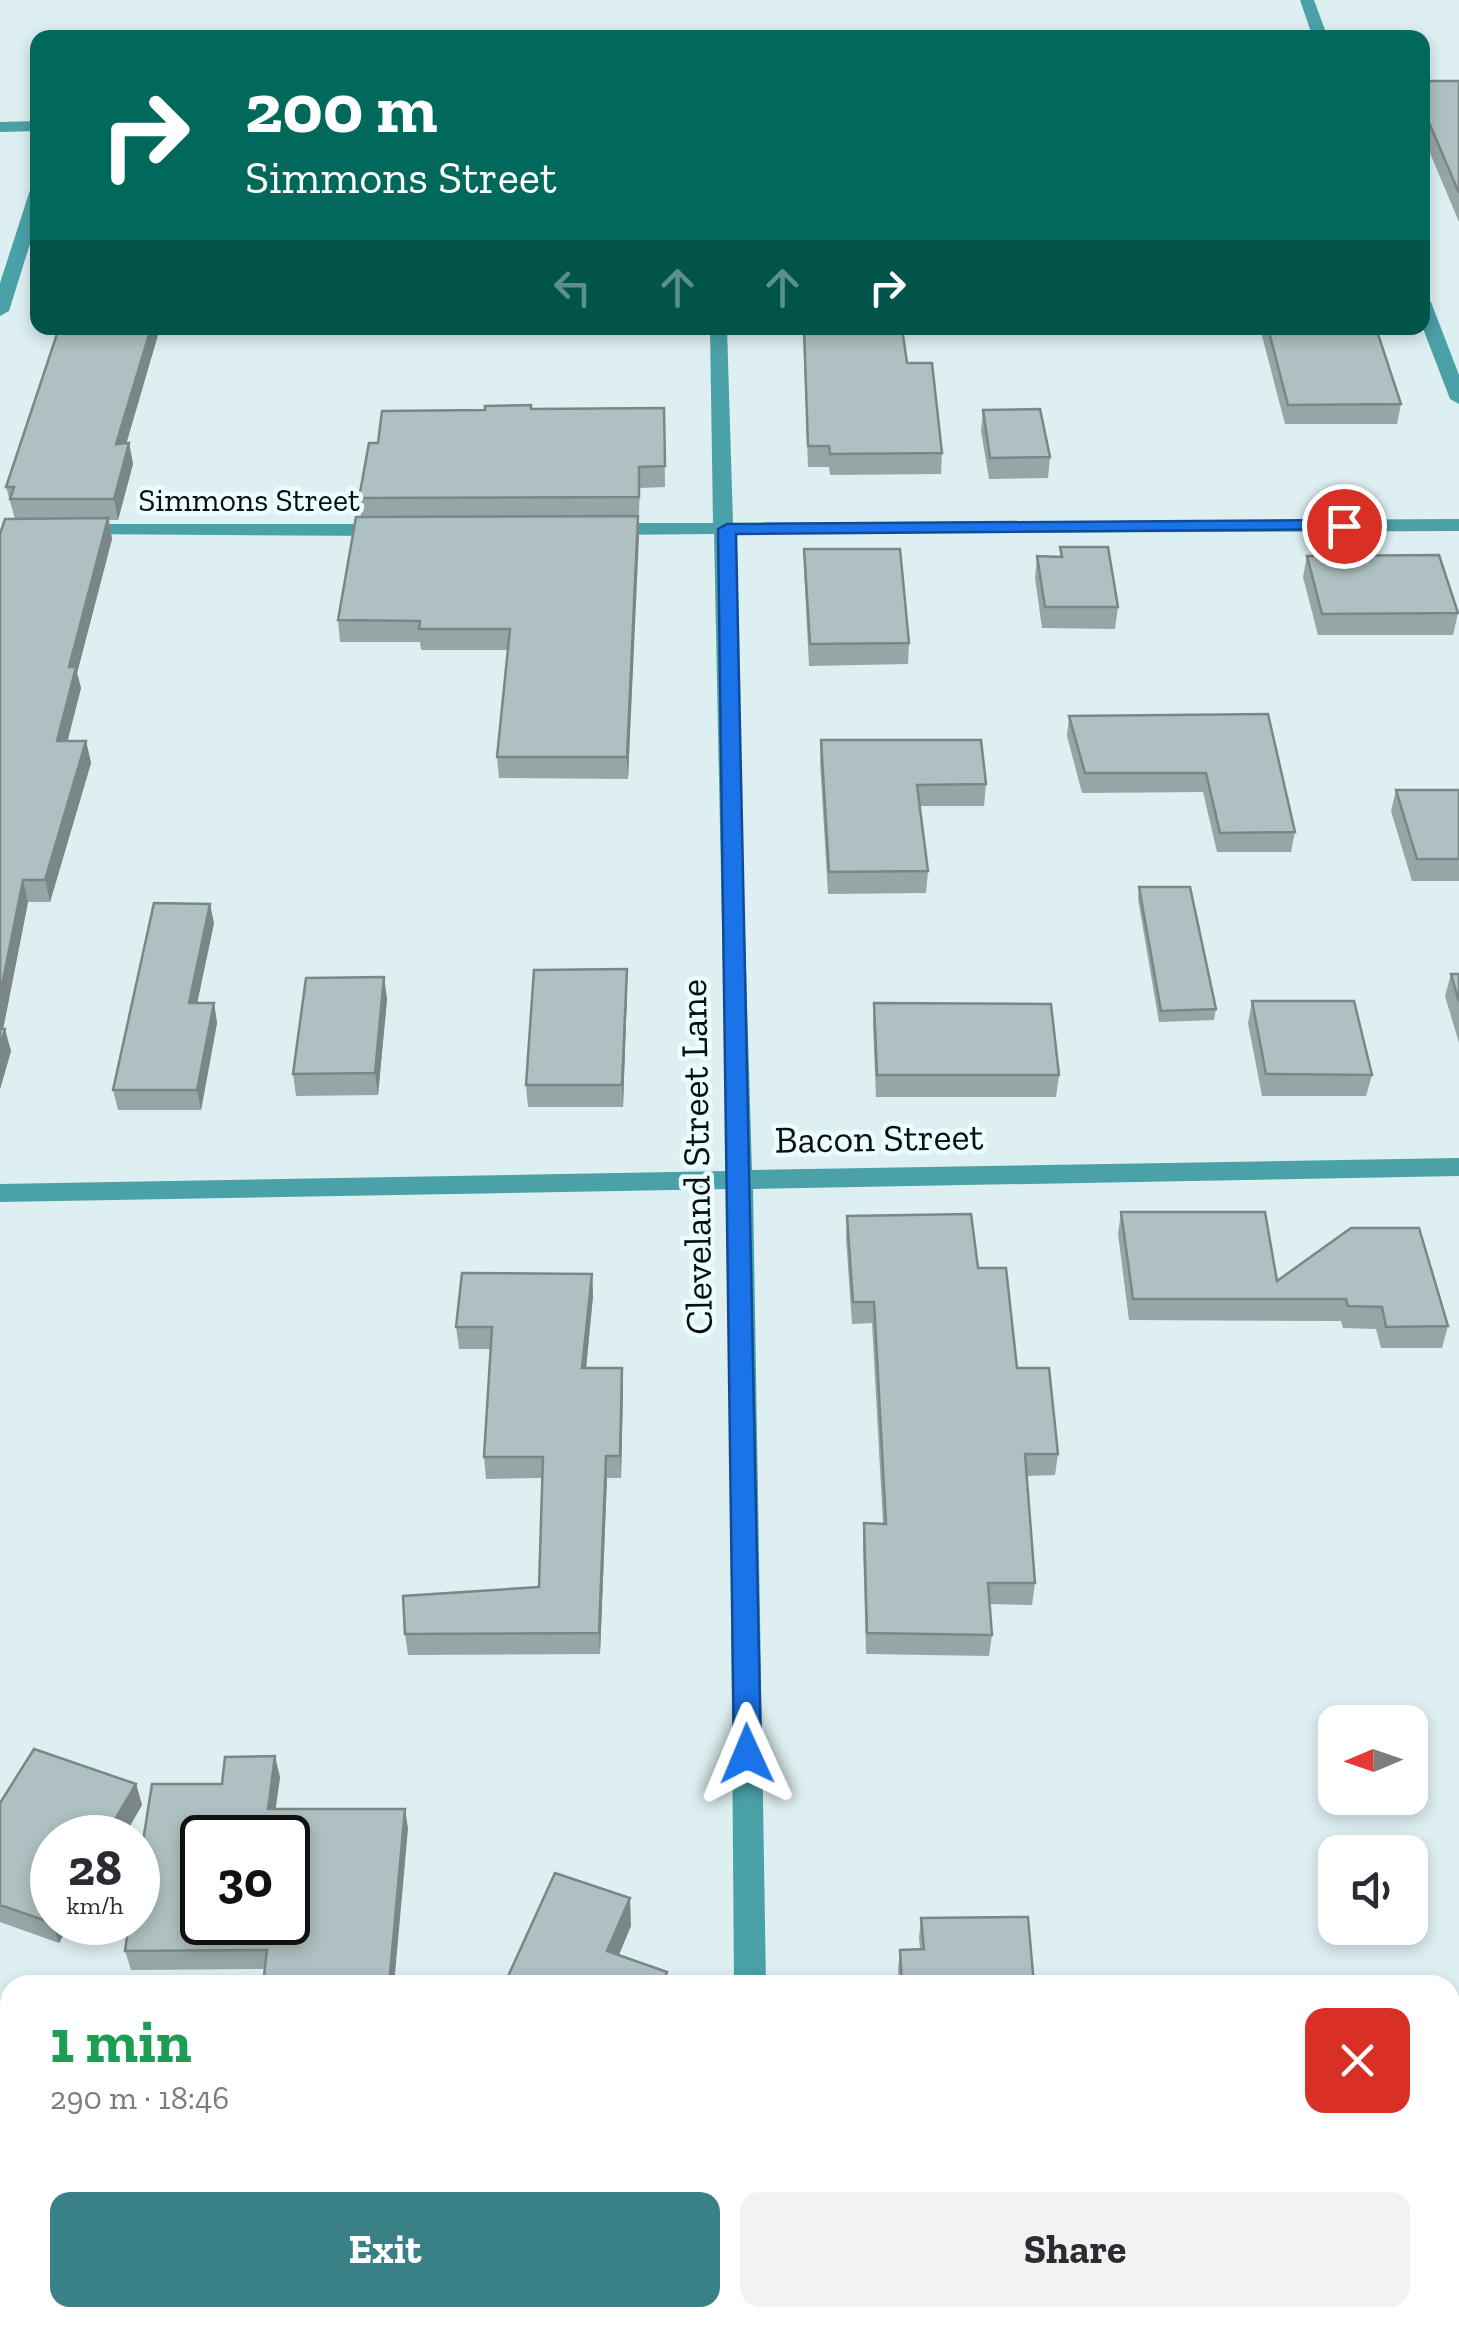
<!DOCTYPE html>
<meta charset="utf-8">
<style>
:root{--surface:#fff;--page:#f2f2f3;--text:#2b2b33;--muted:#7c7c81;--accent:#398187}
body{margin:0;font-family:"Zilla Slab",serif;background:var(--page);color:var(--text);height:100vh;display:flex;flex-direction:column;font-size:38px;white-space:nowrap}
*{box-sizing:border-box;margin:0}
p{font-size:32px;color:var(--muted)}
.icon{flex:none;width:55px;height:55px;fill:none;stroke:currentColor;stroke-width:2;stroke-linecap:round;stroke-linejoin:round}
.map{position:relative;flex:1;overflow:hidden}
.side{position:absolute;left:0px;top:1975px;width:1460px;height:352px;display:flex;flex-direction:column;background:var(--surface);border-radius:30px 30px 0 0;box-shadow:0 5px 15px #0003}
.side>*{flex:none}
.top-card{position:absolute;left:30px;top:30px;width:1400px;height:305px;border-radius:20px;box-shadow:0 5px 15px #0003;background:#00695c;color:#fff;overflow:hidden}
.needle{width:65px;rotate:268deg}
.fabs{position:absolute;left:1318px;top:1705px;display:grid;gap:20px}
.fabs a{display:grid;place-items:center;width:110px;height:110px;border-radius:20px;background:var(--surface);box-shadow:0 5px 15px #0003;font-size:50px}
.speed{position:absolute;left:30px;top:1815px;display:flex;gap:20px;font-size:50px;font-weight:700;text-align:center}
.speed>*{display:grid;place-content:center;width:130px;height:130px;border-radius:50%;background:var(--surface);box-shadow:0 5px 15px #0003;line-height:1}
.speed small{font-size:25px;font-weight:400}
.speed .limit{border:5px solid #111;border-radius:15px;background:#fff;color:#111}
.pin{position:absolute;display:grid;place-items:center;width:85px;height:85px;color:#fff;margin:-42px;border:5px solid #fff;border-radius:50%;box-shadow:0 2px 10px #0007}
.me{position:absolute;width:110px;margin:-55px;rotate:359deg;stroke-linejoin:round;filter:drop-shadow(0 0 8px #0008)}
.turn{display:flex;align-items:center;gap:35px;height:210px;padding:0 50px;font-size:45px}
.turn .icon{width:130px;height:130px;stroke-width:2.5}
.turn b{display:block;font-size:70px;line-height:85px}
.lanes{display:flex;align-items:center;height:95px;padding:0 50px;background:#0003;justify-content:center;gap:50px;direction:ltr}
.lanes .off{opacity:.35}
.round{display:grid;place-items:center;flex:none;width:105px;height:105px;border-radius:20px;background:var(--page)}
.overview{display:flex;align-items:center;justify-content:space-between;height:170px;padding:0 50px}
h1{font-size:60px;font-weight:700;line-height:75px;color:#1e9e55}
.action{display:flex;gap:20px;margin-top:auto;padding:20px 50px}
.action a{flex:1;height:115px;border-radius:20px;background:var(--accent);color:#fff;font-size:40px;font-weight:700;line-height:115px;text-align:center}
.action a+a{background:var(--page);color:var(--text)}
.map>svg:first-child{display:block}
</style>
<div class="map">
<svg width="1459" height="2327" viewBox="0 0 1459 2327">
<rect width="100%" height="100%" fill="#ddeff1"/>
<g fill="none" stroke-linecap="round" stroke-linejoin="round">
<path fill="#4aa1a7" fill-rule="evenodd" d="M 1300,0 L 1314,0 L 1328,38 L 1313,38 Z
M 38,121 L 38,131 L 0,132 L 0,122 Z
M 38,185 L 38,218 L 9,311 L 0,316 L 0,283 L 30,190 Z
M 1422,297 L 1431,302 L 1459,375 L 1459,404 L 1450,399 L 1422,326 Z
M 710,328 L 727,328 L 733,523 L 1459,519 L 1459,531 L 733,534 L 752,1170 L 1459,1158 L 1459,1176 L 753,1189 L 766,1985 L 734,1985 L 728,1189 L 0,1202 L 0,1184 L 727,1171 L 714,534 L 605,535 L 595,529 L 605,523 L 713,523 Z
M 80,524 L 385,524 L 395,530 L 385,536 L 73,534 L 73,526 Z
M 737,2318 L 772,2318 L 773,2327 L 737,2327 Z"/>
<path fill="#237379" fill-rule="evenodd" d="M 0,2047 L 10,2051 L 10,2083 L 0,2079 Z
M 648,2318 L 705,2318 L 709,2327 L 652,2327 Z"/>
</g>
<path fill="#96a5a6" d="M 1422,81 L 1459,81 L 1459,222 L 1422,134 Z
M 59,328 L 160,328 L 126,444 L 129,443 L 133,464 L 118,520 L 109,520 L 112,539 L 77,673 L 81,688 L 67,741 L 86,741 L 91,763 L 50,902 L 28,902 L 3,1029 L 11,1051 L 0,1089 L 0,534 L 15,519 L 6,487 Z
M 803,328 L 902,328 L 907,363 L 942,453 L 941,474 L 830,475 L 829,467 L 808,467 Z
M 1260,328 L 1376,328 L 1401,404 L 1397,424 L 1285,424 Z
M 664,408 L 665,487 L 640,488 L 628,779 L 499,778 L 497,757 L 508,650 L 421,650 L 420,642 L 340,642 L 338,620 L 361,517 L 359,498 L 378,443 L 531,409 Z
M 983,410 L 1050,457 L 1048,478 L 989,479 L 981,431 Z
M 1060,547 L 1118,607 L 1115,629 L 1042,628 L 1035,578 L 1037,556 L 1060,557 Z
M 804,549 L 909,643 L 908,664 L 809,666 L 804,570 Z
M 1307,556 L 1458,613 L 1453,635 L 1318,635 L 1303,577 Z
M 1268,714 L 1295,832 L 1291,852 L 1217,852 L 1203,792 L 1082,793 L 1067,736 L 1069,716 Z
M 821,740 L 986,784 L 984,806 L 920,806 L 928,871 L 926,893 L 828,894 L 820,762 Z
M 1396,790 L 1459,790 L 1459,881 L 1412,881 L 1391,811 Z
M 1139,887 L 1216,1009 L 1214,1020 L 1159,1022 L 1138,899 Z
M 214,923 L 197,1003 L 214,1003 L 217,1023 L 201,1110 L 118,1110 L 113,1090 Z
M 1451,974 L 1459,974 L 1459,1043 L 1445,996 Z
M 384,977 L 387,999 L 378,1095 L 296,1096 L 293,1074 Z
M 627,991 L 623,1107 L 528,1107 L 526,1085 Z
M 1252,1001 L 1372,1075 L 1366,1096 L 1262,1096 L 1248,1023 Z
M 874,1003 L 1059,1075 L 1056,1097 L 876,1097 L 873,1025 Z
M 1121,1212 L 1277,1281 L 1351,1228 L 1448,1326 L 1442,1348 L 1381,1348 L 1376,1329 L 1343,1328 L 1341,1321 L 1129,1320 L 1118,1234 Z
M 847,1216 L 978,1268 L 1017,1368 L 1058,1454 L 1055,1475 L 1027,1476 L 1035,1583 L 1032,1605 L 989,1604 L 992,1635 L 989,1656 L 866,1654 L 863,1545 L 864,1523 L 883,1524 L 872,1323 L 852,1324 L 846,1238 Z
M 592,1274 L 593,1296 L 586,1368 L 623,1390 L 621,1478 L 607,1478 L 600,1654 L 408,1655 L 405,1634 L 539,1587 L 543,1478 L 486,1479 L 484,1457 L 490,1349 L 459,1349 L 456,1327 Z
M 280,1777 L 275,1809 L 405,1809 L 408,1829 L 265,1969 L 131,1970 L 125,1951 L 222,1784 Z
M 136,1784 L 142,1805 L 123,1838 L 52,1838 L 52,1922 L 71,1922 L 59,1943 L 0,1922 L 0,1803 Z
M 921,1918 L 1034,1985 L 899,1985 L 898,1969 L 900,1950 L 920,1949 L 919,1938 Z
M 1224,2318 L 1450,2318 L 1459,2327 L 1223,2327 Z"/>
<path fill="#7a8687" d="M 151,328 L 160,328 L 120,465 L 116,444 Z
M 129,443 L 133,464 L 118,520 L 114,499 Z
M 638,516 L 639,537 L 628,779 L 627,757 Z
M 108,518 L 112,539 L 77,673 L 81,688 L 62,763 L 57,741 L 69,667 Z
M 86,741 L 91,763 L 50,902 L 45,880 Z
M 23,880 L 28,902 L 0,1045 L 0,995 Z
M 210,904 L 214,923 L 193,1023 L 189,1003 Z
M 627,969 L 627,991 L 623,1107 L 622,1085 Z
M 384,977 L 387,999 L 378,1095 L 375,1073 Z
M 214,1003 L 217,1023 L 201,1110 L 197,1090 Z
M 5,1029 L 11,1051 L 0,1089 L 0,1048 Z
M 592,1274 L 593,1296 L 584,1390 L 582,1368 Z
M 622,1368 L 623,1390 L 621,1478 L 620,1456 Z
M 606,1456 L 607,1478 L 600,1654 L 599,1633 Z
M 275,1756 L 280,1777 L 273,1829 L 268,1809 Z
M 136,1784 L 142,1805 L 123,1838 L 104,1838 Z
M 405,1809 L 408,1829 L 394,1985 L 389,1985 Z
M 630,1898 L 631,1926 L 609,1979 L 607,1951 Z
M 52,1922 L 71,1922 L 59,1943 L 52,1923 Z"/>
<path fill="#aec0c1" stroke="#7a8687" stroke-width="2.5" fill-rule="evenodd" d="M 1199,35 L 1255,35 L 1256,38 L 1199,38 Z
M 1422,81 L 1459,81 L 1459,193 L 1422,106 Z
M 59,328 L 151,328 L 116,444 L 129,443 L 114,499 L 10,499 L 14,487 L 6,487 Z
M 804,328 L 902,328 L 907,363 L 932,363 L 942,453 L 830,454 L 829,446 L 808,446 Z
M 1268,328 L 1376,328 L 1401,404 L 1288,405 Z
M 531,405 L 531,409 L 664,408 L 665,466 L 639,467 L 639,497 L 359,498 L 369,443 L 378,443 L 382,411 L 485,410 L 485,406 Z
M 1040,409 L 1050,457 L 990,458 L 983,410 Z
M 638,516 L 627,757 L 497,757 L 510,629 L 419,629 L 420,621 L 338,620 L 356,517 Z
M 108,518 L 69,667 L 76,667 L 57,741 L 86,741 L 45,880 L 23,880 L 0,995 L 0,534 L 5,519 Z
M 1060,547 L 1108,547 L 1118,607 L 1045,607 L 1037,556 L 1062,557 Z
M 804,549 L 900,549 L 909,643 L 810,644 Z
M 1439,555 L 1458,613 L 1322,614 L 1307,556 Z
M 1268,714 L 1295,832 L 1220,833 L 1206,773 L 1085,773 L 1069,716 Z
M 821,740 L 981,740 L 986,784 L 917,785 L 928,871 L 829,872 Z
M 1396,790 L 1459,790 L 1459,859 L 1417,859 Z
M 1139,887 L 1190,887 L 1216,1009 L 1161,1011 Z
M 154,903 L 210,904 L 189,1003 L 214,1003 L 197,1090 L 113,1090 Z
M 627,969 L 622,1085 L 526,1085 L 534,970 Z
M 1451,974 L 1459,974 L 1459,1002 Z
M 384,977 L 375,1073 L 293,1074 L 306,978 Z
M 1252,1001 L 1354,1001 L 1372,1075 L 1266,1074 Z
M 874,1003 L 1051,1004 L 1059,1075 L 877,1075 Z
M 0,1029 L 5,1029 L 0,1048 Z
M 1121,1212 L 1265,1212 L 1277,1281 L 1351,1228 L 1419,1228 L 1448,1326 L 1386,1327 L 1382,1307 L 1348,1306 L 1346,1299 L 1133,1299 Z
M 971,1214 L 978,1268 L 1006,1268 L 1017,1368 L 1049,1368 L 1058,1454 L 1025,1454 L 1035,1583 L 988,1583 L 992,1635 L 867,1633 L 864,1523 L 886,1524 L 874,1302 L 853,1302 L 847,1216 Z
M 462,1273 L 592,1274 L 582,1368 L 622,1368 L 620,1456 L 606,1456 L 599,1633 L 405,1634 L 403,1596 L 539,1587 L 543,1457 L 484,1457 L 492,1327 L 456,1327 Z
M 34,1749 L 136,1784 L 104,1838 L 52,1838 L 52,1923 L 0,1905 L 0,1803 Z
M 275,1756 L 268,1809 L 405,1809 L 389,1985 L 263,1985 L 267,1950 L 125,1951 L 129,1922 L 138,1922 L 138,1873 L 152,1784 L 222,1784 L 225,1757 ZM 202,1838 L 288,1838 L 288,1922 L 202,1922 Z
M 555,1873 L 630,1898 L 607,1951 L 667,1972 L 662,1985 L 504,1985 Z
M 1028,1917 L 1034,1985 L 902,1985 L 900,1950 L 924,1949 L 921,1918 Z
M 1450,2205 L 1459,2206 L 1459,2327 L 1312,2327 L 1263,2318 L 1450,2318 Z"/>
<path fill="#1a73e8" stroke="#114b97" stroke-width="2.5" d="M 1344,520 L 1350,522 L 1350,529 L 736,534 L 761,1754 L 757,1763 L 738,1763 L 734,1754 L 718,529 L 727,524 Z"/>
<g text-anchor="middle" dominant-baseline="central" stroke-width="9" stroke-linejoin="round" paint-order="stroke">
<g font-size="32" fill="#090f10" stroke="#ebfdfe">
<text x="249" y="500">Simmons Street</text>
</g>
<g font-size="38" fill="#090f10" stroke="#ebfdfe">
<text transform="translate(879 1138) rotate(-1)">Bacon Street</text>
<text transform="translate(696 1157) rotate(-91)">Cleveland Street Lane</text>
</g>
</g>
</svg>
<div class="fabs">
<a><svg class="needle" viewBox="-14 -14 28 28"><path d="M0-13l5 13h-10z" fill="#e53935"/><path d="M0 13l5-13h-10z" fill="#7c7c81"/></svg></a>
<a><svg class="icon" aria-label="sound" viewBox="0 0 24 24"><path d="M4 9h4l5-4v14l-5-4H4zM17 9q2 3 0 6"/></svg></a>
</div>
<div class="speed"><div>28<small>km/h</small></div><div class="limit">30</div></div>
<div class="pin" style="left:1344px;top:526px;background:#d93025"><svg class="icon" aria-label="arrive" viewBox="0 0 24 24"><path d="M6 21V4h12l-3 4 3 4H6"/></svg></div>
<svg class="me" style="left:747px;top:1754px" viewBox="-20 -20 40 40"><path d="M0-17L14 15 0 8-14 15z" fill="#1a73e8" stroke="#fff" stroke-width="4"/></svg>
<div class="top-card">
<div class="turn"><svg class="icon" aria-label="right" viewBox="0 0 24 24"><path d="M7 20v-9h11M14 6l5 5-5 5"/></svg><div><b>200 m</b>Simmons Street</div></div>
<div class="lanes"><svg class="icon off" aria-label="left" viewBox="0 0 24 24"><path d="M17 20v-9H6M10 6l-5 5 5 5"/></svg><svg class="icon off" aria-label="ahead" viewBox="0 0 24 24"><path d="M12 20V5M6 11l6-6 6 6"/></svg><svg class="icon off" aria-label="ahead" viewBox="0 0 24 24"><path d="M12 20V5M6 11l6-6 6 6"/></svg><svg class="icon" aria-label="right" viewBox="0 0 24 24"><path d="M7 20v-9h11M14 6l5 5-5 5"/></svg></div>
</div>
<section class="side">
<div class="overview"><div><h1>1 min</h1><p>290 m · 18:46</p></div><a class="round" style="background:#d93025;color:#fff"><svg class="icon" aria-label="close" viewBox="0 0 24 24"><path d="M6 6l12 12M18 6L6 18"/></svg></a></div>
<div class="action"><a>Exit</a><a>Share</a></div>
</section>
</div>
